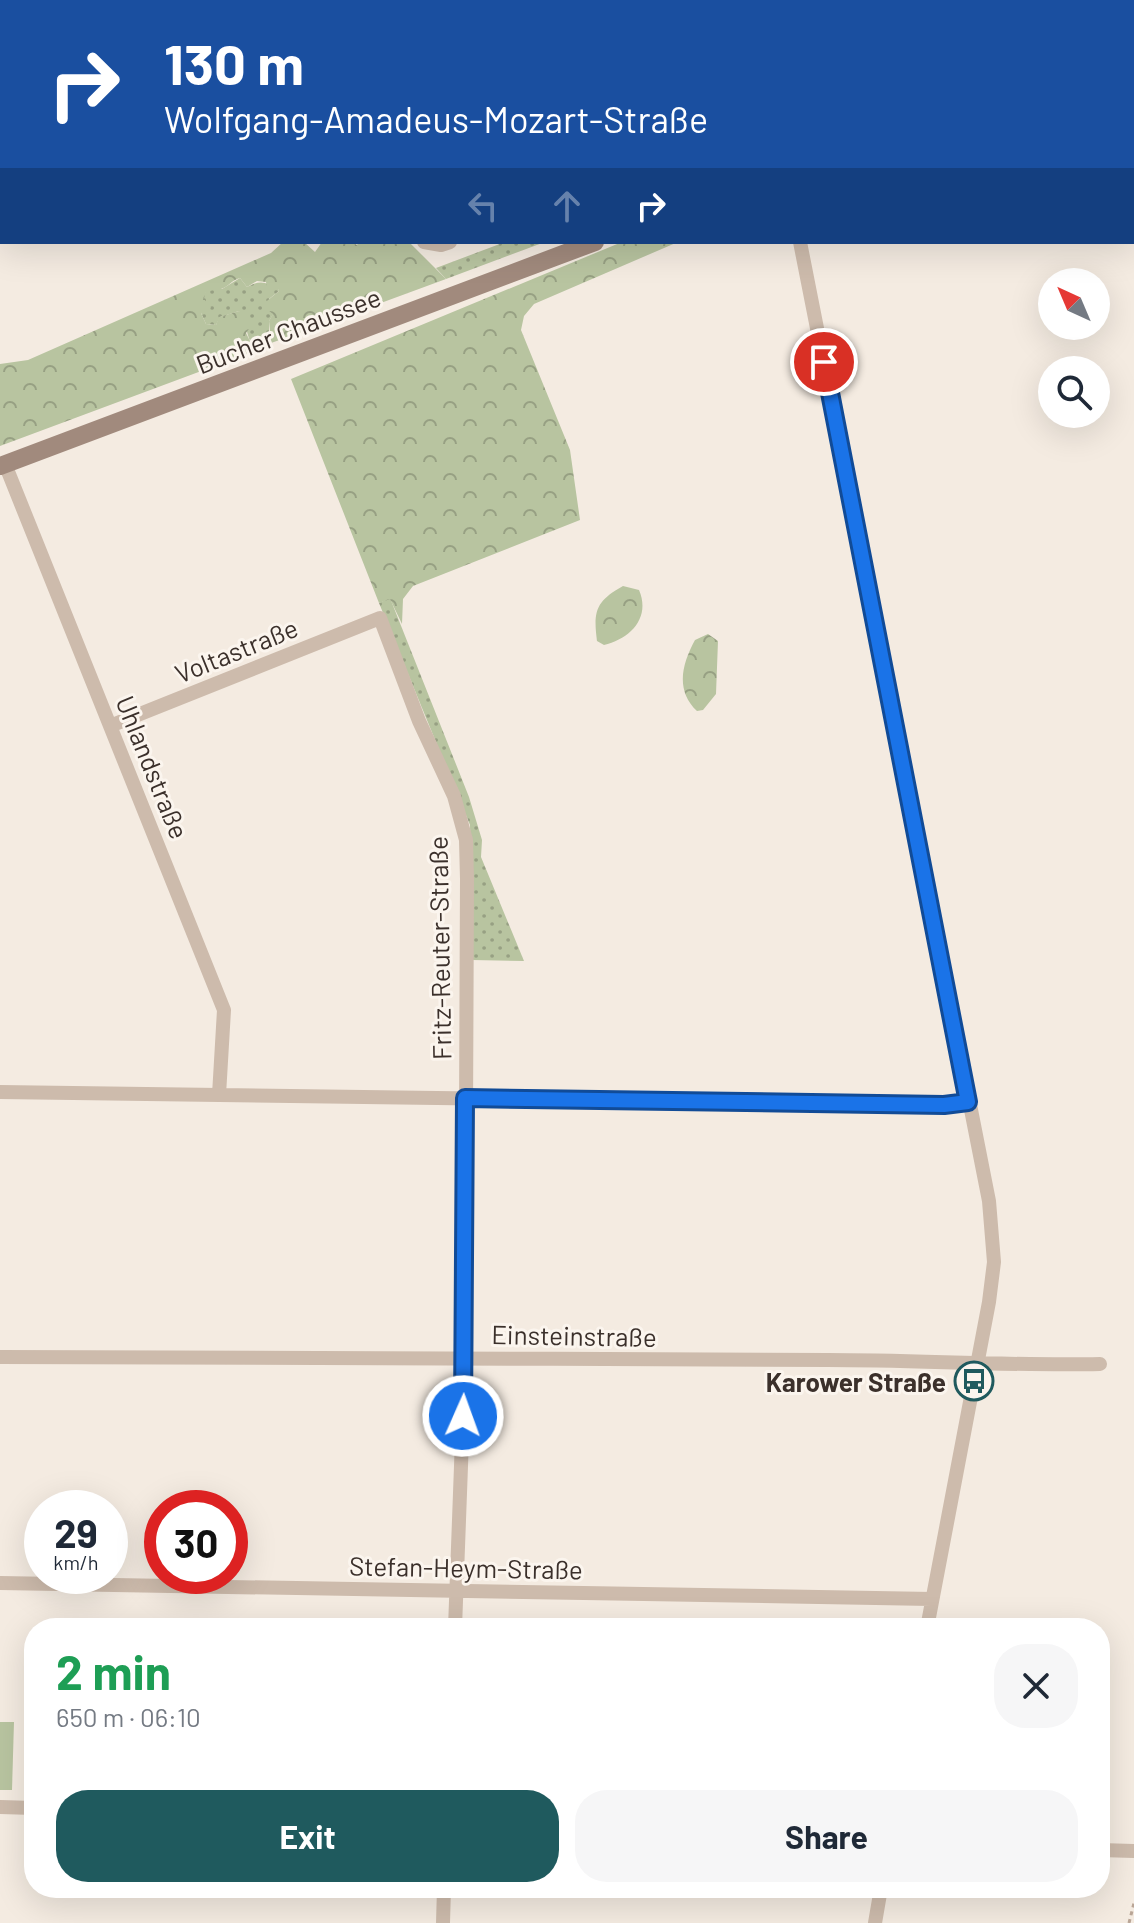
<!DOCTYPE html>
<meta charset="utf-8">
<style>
:root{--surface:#fff;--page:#f6f6f7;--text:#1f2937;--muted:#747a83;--accent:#1f5a5e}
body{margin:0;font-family:Barlow,sans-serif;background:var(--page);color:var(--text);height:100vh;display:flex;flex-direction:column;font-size:30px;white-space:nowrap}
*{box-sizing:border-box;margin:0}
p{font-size:26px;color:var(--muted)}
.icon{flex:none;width:44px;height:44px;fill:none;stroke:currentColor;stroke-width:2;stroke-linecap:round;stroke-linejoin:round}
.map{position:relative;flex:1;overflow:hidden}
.sheet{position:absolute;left:24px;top:1618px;width:1086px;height:280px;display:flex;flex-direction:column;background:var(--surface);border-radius:32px;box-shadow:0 8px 32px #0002}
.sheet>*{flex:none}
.hud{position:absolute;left:0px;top:0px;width:1134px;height:244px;box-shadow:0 8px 32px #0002;background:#1a4fa0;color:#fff;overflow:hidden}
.needle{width:52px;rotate:316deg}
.buttons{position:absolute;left:1038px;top:268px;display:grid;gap:16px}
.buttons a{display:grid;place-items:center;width:72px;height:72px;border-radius:50%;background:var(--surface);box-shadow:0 8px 32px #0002;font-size:40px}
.speed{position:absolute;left:24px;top:1490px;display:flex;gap:16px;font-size:40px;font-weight:700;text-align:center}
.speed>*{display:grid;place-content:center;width:104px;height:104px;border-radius:50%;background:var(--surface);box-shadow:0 8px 32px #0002;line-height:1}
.speed small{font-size:20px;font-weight:400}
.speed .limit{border:12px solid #d22;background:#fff;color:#111}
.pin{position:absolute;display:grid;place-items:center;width:68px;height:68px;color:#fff;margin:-34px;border:4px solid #fff;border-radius:50%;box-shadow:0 2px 8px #0007}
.me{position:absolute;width:88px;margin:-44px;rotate:2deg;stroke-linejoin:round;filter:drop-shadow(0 0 6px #0008)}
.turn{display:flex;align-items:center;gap:28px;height:168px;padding:0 32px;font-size:36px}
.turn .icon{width:104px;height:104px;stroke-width:2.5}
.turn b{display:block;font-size:56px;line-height:68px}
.lanes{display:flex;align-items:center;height:76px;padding:0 32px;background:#0003;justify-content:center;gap:40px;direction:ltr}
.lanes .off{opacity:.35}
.round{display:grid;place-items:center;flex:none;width:84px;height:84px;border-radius:32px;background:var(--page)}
.summary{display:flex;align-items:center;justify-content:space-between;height:136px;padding:0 32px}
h1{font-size:48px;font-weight:700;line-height:60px;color:#1e9e55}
.action{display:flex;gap:16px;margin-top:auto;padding:16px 32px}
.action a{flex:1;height:92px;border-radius:32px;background:var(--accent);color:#fff;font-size:32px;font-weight:700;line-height:92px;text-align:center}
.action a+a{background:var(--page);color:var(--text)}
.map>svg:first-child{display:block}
</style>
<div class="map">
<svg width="1134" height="1923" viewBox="0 0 1134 1923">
<defs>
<pattern id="grass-dots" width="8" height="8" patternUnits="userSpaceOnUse" patternTransform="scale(2)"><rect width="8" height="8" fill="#b8c4a0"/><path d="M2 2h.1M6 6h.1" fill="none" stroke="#97a083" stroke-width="1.8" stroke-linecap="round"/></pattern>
<pattern id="forest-crowns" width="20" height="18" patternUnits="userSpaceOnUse" patternTransform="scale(2)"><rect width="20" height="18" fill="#b8c4a0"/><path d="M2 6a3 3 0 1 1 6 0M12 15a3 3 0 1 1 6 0" fill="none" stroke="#97a083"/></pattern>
</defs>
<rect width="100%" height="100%" fill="#f4ebe1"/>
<path fill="url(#grass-dots)" d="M 505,242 L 545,242 L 446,279 L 436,268 Z
M 240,278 L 247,287 C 259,280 266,282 278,288 L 279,291 L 269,299 L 274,313 L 269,321 L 269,335 L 251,343 C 245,331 247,321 239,311 L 220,317 L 216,325 L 206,324 L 201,313 L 204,293 L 210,289 L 222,289 Z
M 390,598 L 469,797 L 482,840 L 481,857 L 524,961 L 472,960 L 470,825 L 379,603 Z"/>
<path fill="url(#forest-crowns)" d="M 283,242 L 304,242 L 315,252 L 322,242 L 352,242 L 357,245 L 359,242 L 409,242 L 446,279 L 332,321 L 329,313 L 317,318 L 320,326 L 271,343 L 269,321 L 273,314 L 262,305 L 279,291 L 278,289 L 267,289 L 266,282 L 257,281 L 247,287 L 240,278 C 232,280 228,287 221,289 C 214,291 211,289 205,293 L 204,299 L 211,308 L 201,313 L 206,324 L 216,325 L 219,317 L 239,311 L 244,313 L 251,326 L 246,333 L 255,351 L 0,446 L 0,364 L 28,360 L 271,253 Z
M 622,242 L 678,242 L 534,304 L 524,316 L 521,330 L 570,450 L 580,520 L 413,586 L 403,599 L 402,624 L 390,599 L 379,603 L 291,379 Z
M 623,586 L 639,590 C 651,618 630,639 604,645 L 597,641 C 593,611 596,601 623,586 Z
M 708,634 L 718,641 L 716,694 L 703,710 L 697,711 C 675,690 682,664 695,640 Z"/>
<path fill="#b8c4a0" d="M 0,1722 L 14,1722 L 12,1790 L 0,1790 Z"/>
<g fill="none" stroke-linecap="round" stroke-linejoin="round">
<path stroke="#b9a596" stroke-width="3" stroke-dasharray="4 4" stroke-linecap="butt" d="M 580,0 L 580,2
M 1129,1923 L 1134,1903"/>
<path stroke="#cdbbac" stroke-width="7" d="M 683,0 L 683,2
M 664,2 L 670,0"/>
<path stroke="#cdbbac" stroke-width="14" d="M 236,0 L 238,2
M 715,0 L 715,2
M 370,2 L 372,0
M 536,2 L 538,0
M 424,242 L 441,245 L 450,242
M 800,242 L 989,1201 L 994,1262 L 989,1302 L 927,1628
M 5,464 L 224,1010 L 219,1095
M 110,726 L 380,618 L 419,721 L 454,796 L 466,840 L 467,879 L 465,1358 L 455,1628
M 0,1092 L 944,1105 L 968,1102
M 0,1357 C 276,1357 552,1359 828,1360 C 919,1360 1009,1366 1100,1364
M 0,1583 L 932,1599
M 0,1807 L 34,1808
M 1100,1850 L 1134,1851
M 443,1923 L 444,1888
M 875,1923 L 881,1888"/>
<path stroke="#a18a7d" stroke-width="18" d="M 1132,40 L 1134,39
M 0,466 L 595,242"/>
</g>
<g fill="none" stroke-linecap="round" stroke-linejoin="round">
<g stroke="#114b97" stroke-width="20">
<path id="route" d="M 463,1416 L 465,1098 L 944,1105 L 968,1102 L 824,362"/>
</g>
<use href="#route" stroke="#1a73e8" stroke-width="14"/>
</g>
<defs>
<g id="bus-ring" transform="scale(2)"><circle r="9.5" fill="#fbf5ee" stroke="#1f5a5e" stroke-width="1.5"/><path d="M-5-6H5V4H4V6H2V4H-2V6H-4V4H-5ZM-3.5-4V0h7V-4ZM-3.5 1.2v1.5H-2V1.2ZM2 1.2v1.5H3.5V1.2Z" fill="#1f5a5e"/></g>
</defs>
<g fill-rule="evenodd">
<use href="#bus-ring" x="974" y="1381"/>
</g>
<g text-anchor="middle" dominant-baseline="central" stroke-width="6" stroke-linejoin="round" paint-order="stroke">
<g font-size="26" fill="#3b302b" stroke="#fbf5ee">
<text transform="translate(288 330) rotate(-21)">Bucher Chaussee</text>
<text transform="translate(236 650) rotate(-22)">Voltastraße</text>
<text transform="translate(153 767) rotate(68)">Uhlandstraße</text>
<text transform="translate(439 948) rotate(-91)">Fritz-Reuter-Straße</text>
<text transform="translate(574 1335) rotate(1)">Einsteinstraße</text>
<text transform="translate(466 1567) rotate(1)">Stefan-Heym-Straße</text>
</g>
<g font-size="26" font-weight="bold" fill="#3b302b" stroke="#fbf5ee" text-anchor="end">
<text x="946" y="1381">Karower Straße</text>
</g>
</g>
</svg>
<div class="buttons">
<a><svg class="needle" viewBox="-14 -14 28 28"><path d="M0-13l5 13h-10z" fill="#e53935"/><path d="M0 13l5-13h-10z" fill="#747a83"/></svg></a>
<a><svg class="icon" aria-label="search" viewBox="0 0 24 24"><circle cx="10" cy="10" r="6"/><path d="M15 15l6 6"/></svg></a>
</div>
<div class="speed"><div>29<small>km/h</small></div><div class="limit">30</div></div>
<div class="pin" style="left:824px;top:362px;background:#d93025"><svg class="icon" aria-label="arrive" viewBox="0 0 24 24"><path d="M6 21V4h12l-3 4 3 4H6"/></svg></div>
<svg class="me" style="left:463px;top:1416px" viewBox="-20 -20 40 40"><circle r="17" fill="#1a73e8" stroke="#fff" stroke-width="3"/><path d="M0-11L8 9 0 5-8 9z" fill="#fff"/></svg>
<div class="hud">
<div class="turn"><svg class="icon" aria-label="right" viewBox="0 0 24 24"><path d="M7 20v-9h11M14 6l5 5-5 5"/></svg><div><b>130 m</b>Wolfgang-Amadeus-Mozart-Straße</div></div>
<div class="lanes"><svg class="icon off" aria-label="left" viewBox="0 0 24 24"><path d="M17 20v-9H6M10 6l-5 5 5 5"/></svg><svg class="icon off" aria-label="ahead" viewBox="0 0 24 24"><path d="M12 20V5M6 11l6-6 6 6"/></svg><svg class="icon" aria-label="right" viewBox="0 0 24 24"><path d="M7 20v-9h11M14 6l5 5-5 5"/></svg></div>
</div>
<section class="sheet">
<div class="summary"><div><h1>2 min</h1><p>650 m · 06:10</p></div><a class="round"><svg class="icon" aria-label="close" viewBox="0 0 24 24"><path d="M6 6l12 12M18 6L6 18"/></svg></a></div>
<div class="action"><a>Exit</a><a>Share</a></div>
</section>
</div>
